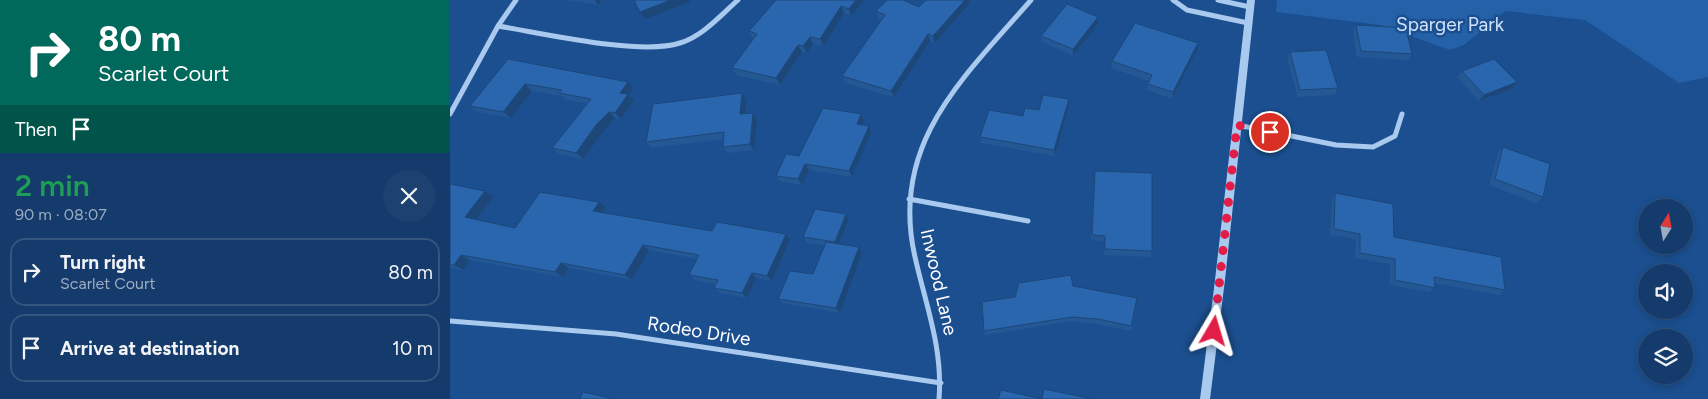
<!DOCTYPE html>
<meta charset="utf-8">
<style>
:root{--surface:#143b6b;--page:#1d4271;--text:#f1f3f6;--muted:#9dadc1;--line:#33557e}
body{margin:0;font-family:Figtree,sans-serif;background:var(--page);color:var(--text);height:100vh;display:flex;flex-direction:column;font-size:19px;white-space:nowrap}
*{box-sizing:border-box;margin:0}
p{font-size:16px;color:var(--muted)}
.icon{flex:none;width:28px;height:28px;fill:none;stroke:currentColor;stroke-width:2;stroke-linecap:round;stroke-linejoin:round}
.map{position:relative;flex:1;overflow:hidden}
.details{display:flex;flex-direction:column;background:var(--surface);width:450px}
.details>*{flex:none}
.banner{background:#00695c;color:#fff;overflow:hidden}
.needle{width:32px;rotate:11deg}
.fabs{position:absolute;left:1188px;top:199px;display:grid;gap:10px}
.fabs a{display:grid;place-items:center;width:55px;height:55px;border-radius:50%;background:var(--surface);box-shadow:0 2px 8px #0003,0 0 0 1px var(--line);font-size:25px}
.pin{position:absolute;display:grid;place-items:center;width:42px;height:42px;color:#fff;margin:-21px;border:2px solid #fff;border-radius:50%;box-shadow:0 1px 5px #0007}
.me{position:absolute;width:55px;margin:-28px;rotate:7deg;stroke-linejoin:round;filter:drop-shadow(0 0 4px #0008)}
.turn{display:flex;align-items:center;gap:18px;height:105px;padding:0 15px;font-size:22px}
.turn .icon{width:65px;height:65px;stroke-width:2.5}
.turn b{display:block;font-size:35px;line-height:42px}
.then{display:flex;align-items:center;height:48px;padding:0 15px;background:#0003;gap:10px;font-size:19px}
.round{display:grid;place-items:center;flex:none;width:52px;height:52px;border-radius:26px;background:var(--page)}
.overview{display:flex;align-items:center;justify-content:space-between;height:85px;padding:0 15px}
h1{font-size:30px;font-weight:600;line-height:38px;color:#1e9e55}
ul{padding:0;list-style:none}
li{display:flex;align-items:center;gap:15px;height:68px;margin:0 10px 8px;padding:0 5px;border:2px solid var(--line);border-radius:15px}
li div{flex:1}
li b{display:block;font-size:19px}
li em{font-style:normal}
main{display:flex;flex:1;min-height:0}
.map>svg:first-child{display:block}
</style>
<main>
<section class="details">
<div class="banner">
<div class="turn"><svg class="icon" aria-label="right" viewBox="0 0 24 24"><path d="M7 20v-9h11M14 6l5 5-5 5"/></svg><div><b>80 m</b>Scarlet Court</div></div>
<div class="then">Then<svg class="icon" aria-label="arrive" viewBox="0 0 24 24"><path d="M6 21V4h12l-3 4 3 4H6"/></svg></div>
</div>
<div class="overview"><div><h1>2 min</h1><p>90 m · 08:07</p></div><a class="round"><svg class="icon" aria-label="close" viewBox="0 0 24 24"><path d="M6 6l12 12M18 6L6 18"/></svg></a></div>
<ul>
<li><svg class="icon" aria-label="right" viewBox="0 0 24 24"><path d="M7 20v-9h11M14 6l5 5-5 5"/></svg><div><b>Turn right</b><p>Scarlet Court</p></div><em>80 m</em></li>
<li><svg class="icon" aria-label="arrive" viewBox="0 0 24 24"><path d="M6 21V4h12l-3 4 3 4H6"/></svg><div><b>Arrive at destination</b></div><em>10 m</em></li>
</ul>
</section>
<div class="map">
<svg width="1258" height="399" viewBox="0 0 1258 399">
<rect width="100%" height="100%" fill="#1b4f8f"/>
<path fill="#2461a8" d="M 827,0 L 1258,0 L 1258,77 L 1229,83 L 1135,20 L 1055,11 L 1014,45 L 1000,50 L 930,25 L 826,12 Z"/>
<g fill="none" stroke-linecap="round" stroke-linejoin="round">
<path stroke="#a9c9ee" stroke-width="5" d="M 723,0 L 737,10 L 798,23
M 768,0 L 800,7
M 48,26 C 92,33 190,56 230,43 C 253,36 271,15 288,0
M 0,114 L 48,26 L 66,0
M 787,125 L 886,145 L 923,147 L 945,136 L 952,114
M 459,199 L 578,221
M 0,321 L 166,334 L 491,383
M 489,399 C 493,348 476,306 465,257 C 439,144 513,78 581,0"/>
<path fill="#a9c9ee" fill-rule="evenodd" d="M 797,0 L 805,0 L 775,280 L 760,399 L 750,399 L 765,280 Z"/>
</g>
<path fill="#245895" d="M 116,0 L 152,0 L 148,5 Z
M 476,0 L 519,0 L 520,3 L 485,43 L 480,41 L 444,97 L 395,83 L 392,76 L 432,20 L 428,18 L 426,11 L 469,7 Z
M 414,1 L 401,16 L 394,13 L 374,46 L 363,44 L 357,53 L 352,52 L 330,85 L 286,75 L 282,68 L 303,39 L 299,31 Z
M 648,17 L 648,24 L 623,56 L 592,42 L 591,36 Z
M 906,25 L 962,54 L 958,60 L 907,57 L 903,32 Z
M 747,50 L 722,99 L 697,90 L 698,84 L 699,81 L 661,68 L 662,61 Z
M 840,52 L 888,88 L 885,95 L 848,97 L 837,58 Z
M 58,59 L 183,89 L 179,95 L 184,100 L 171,119 L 165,118 L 153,132 L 133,159 L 109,154 L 102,148 L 137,103 L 116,100 L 112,96 L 82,91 L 61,118 L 28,112 L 20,106 Z
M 1012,71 L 1061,89 L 1029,101 L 1007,77 Z
M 292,93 L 297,100 L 295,114 L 303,113 L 307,119 L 304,150 L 277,153 L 273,147 L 273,139 L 201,148 L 196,142 Z
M 619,99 L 619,106 L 605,156 L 531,143 L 530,137 L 573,116 Z
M 411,114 L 414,120 L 412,124 L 421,132 L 402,177 L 359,170 L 352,185 L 330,181 L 326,176 L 349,156 Z
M 1053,147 L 1093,197 L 1086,203 L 1039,185 L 1048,153 Z
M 645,171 L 702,251 L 701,257 L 654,255 L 655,241 L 641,240 Z
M 0,184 L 35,191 L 44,197 L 26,219 L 65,228 L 156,208 L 153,213 L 262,231 L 340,240 L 322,281 L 306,278 L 297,298 L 270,293 L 264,288 L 266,284 L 245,280 L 239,275 L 247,259 L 199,250 L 182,280 L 119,268 L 113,277 L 20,260 L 13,270 L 0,268 Z
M 885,193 L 944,237 L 1055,290 L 1049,295 L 984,283 L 985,288 L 979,292 L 940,285 L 940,264 L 905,258 L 906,239 L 880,235 L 882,199 Z
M 399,219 L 389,244 L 409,247 L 412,253 L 390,313 L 332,303 L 328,299 L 363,274 L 375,245 L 357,243 L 353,237 Z
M 623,286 L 687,298 L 681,331 L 647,324 L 622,321 L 535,335 L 534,331 L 565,297 Z"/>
<path fill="#1d4779" d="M 145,0 L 152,0 L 148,5 Z
M 221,0 L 240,0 L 240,2 L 195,19 L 190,12 Z
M 406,0 L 413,0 L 414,1 L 401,16 L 399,9 Z
M 515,0 L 519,0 L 520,3 L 485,43 L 483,36 Z
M 391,6 L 394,13 L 374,46 L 370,39 Z
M 648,17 L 648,24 L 623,56 L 623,49 Z
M 478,34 L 480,41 L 444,97 L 441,91 Z
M 360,37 L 363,44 L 357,53 L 353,46 Z
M 748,43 L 747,50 L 722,99 L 723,92 Z
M 348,45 L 352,52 L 330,85 L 326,78 Z
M 178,82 L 183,89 L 179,95 L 184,100 L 171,119 L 165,113 L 170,93 Z
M 1067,82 L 1061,89 L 1029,101 L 1034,95 Z
M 75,84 L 82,91 L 61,118 L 53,112 Z
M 292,93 L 297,100 L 294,121 L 290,114 Z
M 619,99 L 619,106 L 605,156 L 604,150 Z
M 159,112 L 165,118 L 153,132 L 133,159 L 126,153 L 146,125 Z
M 303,113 L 307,119 L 304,150 L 300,144 Z
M 411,114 L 414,120 L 409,130 L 407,124 Z
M 419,126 L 421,132 L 402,177 L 399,171 Z
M 355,164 L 359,170 L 352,185 L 348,179 Z
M 35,191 L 44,197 L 24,222 L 15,217 Z
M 149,202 L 156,208 L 150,217 L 143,211 Z
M 396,214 L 399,219 L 388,247 L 385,242 Z
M 336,234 L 340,240 L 322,281 L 317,276 Z
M 193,245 L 199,250 L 182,280 L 175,275 Z
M 409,247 L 412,253 L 390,313 L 386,308 Z
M 11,255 L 20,260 L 13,270 L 4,265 Z
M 111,263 L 119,268 L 113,277 L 105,272 Z
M 302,273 L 306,278 L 297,298 L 292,293 Z"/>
<path fill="#2a66ad" stroke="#1d4779" d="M 184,0 L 221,0 L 190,12 Z
M 326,0 L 406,0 L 399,9 L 391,6 L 370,39 L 360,37 L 353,46 L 348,45 L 326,78 L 282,68 L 307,34 L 299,31 Z
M 437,0 L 453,0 L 469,7 L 476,0 L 515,0 L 483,36 L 478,34 L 441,91 L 392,76 L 435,15 L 426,11 Z
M 617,4 L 648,17 L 623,49 L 591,36 Z
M 685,23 L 748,43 L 723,92 L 698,84 L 702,75 L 662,61 Z
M 906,25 L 956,28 L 962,54 L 911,51 Z
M 876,50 L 888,88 L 850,90 L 840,52 Z
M 58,59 L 178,82 L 170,93 L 178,94 L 165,113 L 159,112 L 146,125 L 126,153 L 102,148 L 141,99 L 109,93 L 112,90 L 75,84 L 53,112 L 20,106 Z
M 1044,59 L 1067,82 L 1034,95 L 1012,71 Z
M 292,93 L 290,114 L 303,113 L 300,144 L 273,147 L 274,132 L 196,142 L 203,104 Z
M 593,95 L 619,99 L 604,150 L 530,137 L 539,110 L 573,116 L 575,108 L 589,110 Z
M 373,108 L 411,114 L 407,124 L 419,126 L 399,171 L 355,164 L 348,179 L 326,176 L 336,154 L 349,156 Z
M 1053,147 L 1100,164 L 1093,197 L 1045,179 Z
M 645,171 L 702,173 L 702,251 L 655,249 L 655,236 L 642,235 Z
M 0,184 L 35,191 L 15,217 L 65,228 L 90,192 L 149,202 L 143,211 L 262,231 L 267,222 L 336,234 L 317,276 L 302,273 L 292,293 L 264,288 L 268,280 L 239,275 L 249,255 L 193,245 L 175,275 L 111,263 L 105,272 L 11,255 L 4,265 L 0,265 Z
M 885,193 L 943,204 L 944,237 L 1051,257 L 1055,290 L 984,277 L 985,288 L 945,280 L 945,259 L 910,253 L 910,234 L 884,229 Z
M 365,209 L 396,214 L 385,242 L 353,237 Z
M 376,242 L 409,247 L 386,308 L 328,299 L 340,271 L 363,274 Z
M 621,275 L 623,286 L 687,298 L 681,326 L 648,319 L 622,317 L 534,331 L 532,302 L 565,297 L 569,283 Z
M 594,389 L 642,399 L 548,399 L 551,390 L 592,399 Z
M 133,392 L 164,399 L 130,399 Z"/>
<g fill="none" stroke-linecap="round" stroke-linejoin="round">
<path stroke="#e11d48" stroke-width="9" stroke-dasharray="0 16.2" d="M 764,331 L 787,125 L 820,132"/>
</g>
<g text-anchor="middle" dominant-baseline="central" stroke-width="5" stroke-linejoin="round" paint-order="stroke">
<g font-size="19" fill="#cfe3fa" stroke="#1b4f8f">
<text x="1000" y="24">Sparger Park</text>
</g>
<g font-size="19" fill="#fff" stroke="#1b4f8f">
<text transform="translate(489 282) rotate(77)">Inwood Lane</text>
<text transform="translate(249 331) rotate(9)">Rodeo Drive</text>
</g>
</g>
</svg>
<div class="fabs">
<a><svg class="needle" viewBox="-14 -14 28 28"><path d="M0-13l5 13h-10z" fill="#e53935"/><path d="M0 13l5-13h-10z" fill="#9dadc1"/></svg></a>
<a><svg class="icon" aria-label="sound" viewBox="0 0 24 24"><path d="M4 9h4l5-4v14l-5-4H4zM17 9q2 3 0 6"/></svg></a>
<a><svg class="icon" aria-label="layers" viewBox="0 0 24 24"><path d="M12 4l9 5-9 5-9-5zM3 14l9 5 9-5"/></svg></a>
</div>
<div class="pin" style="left:820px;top:132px;background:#d93025"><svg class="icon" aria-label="arrive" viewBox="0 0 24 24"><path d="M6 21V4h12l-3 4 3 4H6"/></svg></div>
<svg class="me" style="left:764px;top:331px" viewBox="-20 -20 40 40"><path d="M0-17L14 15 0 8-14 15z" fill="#e11d48" stroke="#fff" stroke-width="4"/></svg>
</div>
</main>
